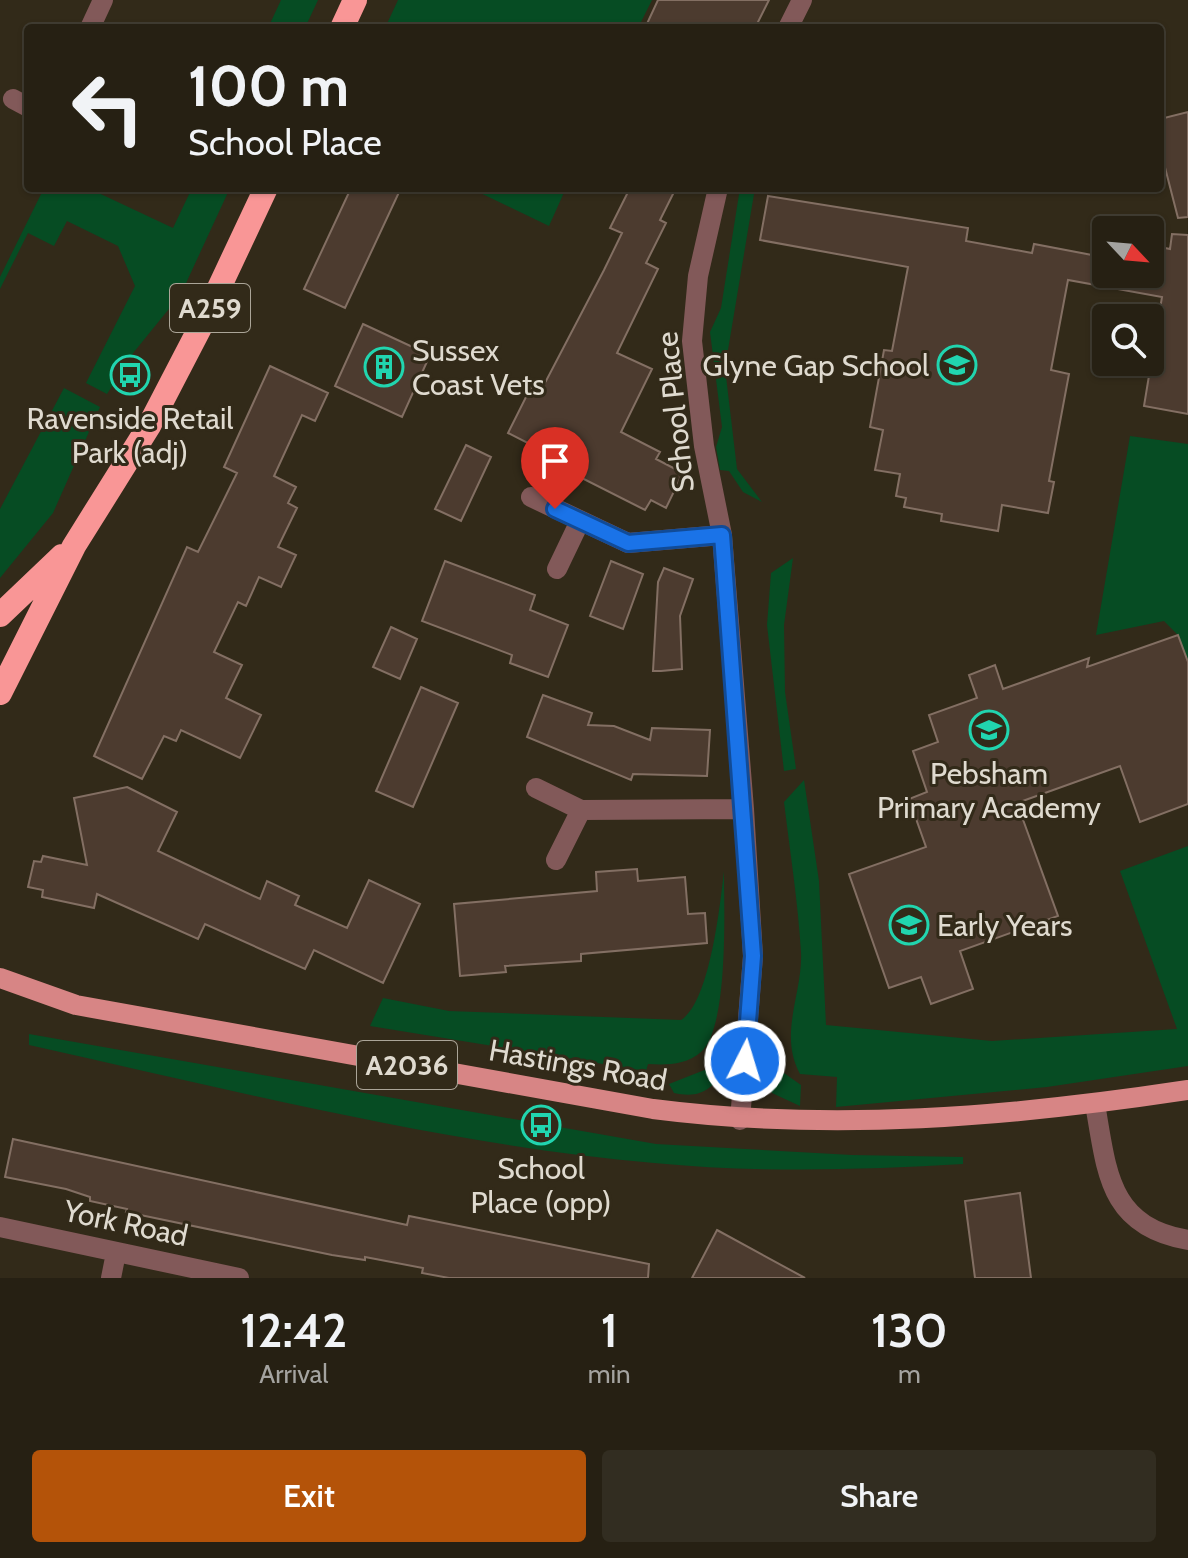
<!DOCTYPE html>
<style>
:root{--surface:#262013;--page:#322d21;--text:#f1f3f6;--muted:#a4a3a0;--line:#423e33;--accent:#b45309}
body{margin:0;font-family:Cabin,sans-serif;background:var(--page);color:var(--text);height:100vh;display:flex;flex-direction:column;font-size:30px;white-space:nowrap}
*{box-sizing:border-box;margin:0}
p{font-size:26px;color:var(--muted)}
.icon{flex:none;width:44px;height:44px;fill:none;stroke:currentColor;stroke-width:2;stroke-linecap:round;stroke-linejoin:round}
.map{position:relative;height:1278px;overflow:hidden}
.panel{display:flex;flex-direction:column;background:var(--surface);flex:1}
.panel>*{flex:none}
.hud{position:absolute;left:24px;top:24px;width:1140px;height:168px;border-radius:8px;box-shadow:0 2px 6px #0004,0 0 0 2px var(--line);background:#262013;color:var(--text);overflow:hidden}
.needle{width:52px;rotate:116deg}
.buttons{position:absolute;left:1092px;top:216px;display:grid;gap:16px}
.buttons a{display:grid;place-items:center;width:72px;height:72px;border-radius:8px;background:var(--surface);box-shadow:0 2px 6px #0004,0 0 0 2px var(--line);font-size:40px}
.pin{position:absolute;display:grid;place-items:center;width:68px;height:68px;color:#fff;margin:-82px -34px;border-radius:50% 50% 50% 0;rotate:-45deg;box-shadow:0 0 8px #0007}
.pin .icon{rotate:45deg}
.me{position:absolute;width:88px;margin:-44px;rotate:5deg;stroke-linejoin:round;filter:drop-shadow(0 0 6px #0008)}
.turn{display:flex;align-items:center;gap:28px;height:168px;padding:0 32px;font-size:36px}
.turn .icon{width:104px;height:104px;stroke-width:2.5}
.turn b{display:block;font-size:56px;line-height:68px}
.eta{display:flex;justify-content:space-evenly;align-items:center;height:136px;text-align:center}
.eta b{font-size:48px;font-weight:600;line-height:56px}
.action{display:flex;gap:16px;margin-top:auto;padding:16px 32px}
.action a{flex:1;height:92px;border-radius:8px;background:var(--accent);color:#fff;font-size:32px;font-weight:600;line-height:92px;text-align:center}
.action a+a{background:var(--page);color:var(--text)}
.map>svg:first-child{display:block}
</style>
<div class="map">
<svg width="1188" height="1278" viewBox="0 0 1188 1278">
<rect width="100%" height="100%" fill="#322a19"/>
<path fill="#064c23" d="M 281,0 L 318,0 L 305,28 L 268,28 Z
M 398,0 L 652,0 L 638,28 L 385,28 Z
M 44,188 L 88,188 L 173,228 L 192,188 L 230,188 L 181,294 L 134,352 L 107,394 L 86,383 L 135,286 L 118,246 L 67,221 L 54,246 L 28,233 L 0,289 L 0,277 Z
M 470,188 L 566,188 L 549,226 Z
M 740,188 L 755,188 L 725,368 L 737,469 L 762,502 L 743,492 L 729,471 L 720,470 L 716,447 L 722,427 L 710,332 L 721,308 Z
M 64,388 L 100,407 L 53,513 L 0,578 L 0,509 Z
M 1130,436 L 1188,444 L 1188,662 L 1178,635 L 1164,621 L 1096,635 Z
M 793,558 L 784,625 L 785,692 L 796,769 L 784,771 L 767,625 L 771,573 Z
M 804,780 L 819,881 L 826,1025 L 992,1041 L 1177,1029 L 1120,871 L 1188,846 L 1188,1066 L 1047,1087 L 836,1107 L 837,1077 L 800,1074 C 778,1034 803,993 801,952 C 798,902 790,852 784,802 Z
M 724,871 C 724,909 729,1027 701,1052 C 686,1065 667,1065 648,1064 L 646,1071 L 370,1026 L 383,998 L 449,1011 L 681,1020 C 710,1002 720,905 724,871 Z
M 29,1034 L 656,1144 L 852,1155 L 963,1157 L 963,1164 C 861,1170 756,1173 654,1163 C 442,1144 236,1091 29,1045 Z
M 763,1050 L 771,1050 L 777,1068 L 801,1085 L 800,1106 L 772,1093 L 764,1072 Z
M 723,1051 L 727,1066 C 713,1089 701,1099 674,1093 L 669,1084 L 707,1069 Z"/>
<path fill="#4c3b2f" stroke="#836f63" stroke-width="2" d="M 658,0 L 769,0 L 755,28 L 645,28 Z
M 1188,112 L 1188,217 L 1178,218 L 1160,148 L 1160,119 Z
M 351,188 L 401,188 L 345,308 L 304,289 Z
M 630,188 L 676,188 L 660,220 L 666,223 L 646,263 L 658,269 L 617,353 L 652,369 L 621,432 L 660,452 L 656,459 L 683,473 L 666,508 L 651,500 L 645,510 L 560,467 L 563,461 L 508,433 L 531,387 L 539,391 L 546,381 L 604,270 L 622,233 L 610,228 Z
M 768,196 L 968,228 L 966,241 L 1032,253 L 1034,244 L 1092,255 L 1095,235 L 1106,237 L 1106,274 L 1150,274 L 1150,245 L 1170,249 L 1172,234 L 1188,235 L 1188,414 L 1144,406 L 1162,297 L 1068,280 L 1051,370 L 1069,374 L 1049,481 L 1054,482 L 1048,513 L 1002,505 L 998,531 L 941,521 L 942,514 L 904,507 L 906,498 L 896,496 L 900,474 L 875,470 L 883,430 L 870,427 L 884,350 L 892,351 L 908,267 L 760,240 Z
M 363,324 L 430,355 L 402,417 L 335,386 Z
M 270,366 L 328,393 L 315,421 L 302,415 L 274,476 L 296,487 L 288,503 L 297,508 L 278,547 L 296,555 L 281,587 L 259,577 L 246,606 L 238,602 L 214,652 L 242,665 L 226,698 L 261,715 L 240,758 L 181,730 L 176,741 L 164,736 L 142,779 L 94,756 L 187,547 L 198,552 L 237,473 L 224,467 Z
M 466,445 L 491,457 L 461,521 L 435,509 Z
M 445,561 L 535,595 L 530,610 L 568,625 L 548,677 L 510,663 L 512,655 L 422,621 Z
M 611,561 L 643,574 L 623,629 L 590,616 Z
M 664,568 L 693,579 L 680,616 L 682,669 L 661,671 L 653,671 L 658,582 Z
M 391,627 L 417,639 L 400,679 L 373,667 Z
M 1178,635 L 1188,662 L 1188,804 L 1140,822 L 1120,766 L 1017,803 L 1058,916 L 960,951 L 973,989 L 931,1004 L 921,977 L 889,988 L 849,874 L 926,847 L 909,799 L 927,792 L 913,751 L 938,742 L 929,715 L 977,698 L 969,675 L 995,665 L 1003,689 L 1089,658 L 1087,667 Z
M 421,687 L 458,703 L 413,807 L 376,791 Z
M 543,695 L 592,713 L 588,725 L 614,726 L 650,740 L 652,728 L 710,730 L 707,776 L 633,774 L 631,780 L 527,737 Z
M 127,787 L 177,812 L 158,851 L 260,899 L 267,881 L 299,896 L 295,905 L 347,928 L 369,880 L 420,904 L 383,983 L 314,950 L 305,969 L 205,924 L 198,939 L 97,894 L 94,908 L 42,897 L 43,890 L 28,887 L 34,861 L 41,862 L 43,856 L 87,865 L 74,798 Z
M 637,869 L 638,881 L 685,877 L 688,914 L 705,913 L 707,943 L 581,954 L 581,961 L 505,966 L 506,972 L 460,976 L 454,904 L 597,891 L 596,872 Z
M 13,1139 L 407,1225 L 409,1216 L 649,1264 L 648,1278 L 449,1278 L 422,1273 L 423,1268 L 365,1257 L 365,1260 L 332,1255 L 126,1212 L 127,1209 L 90,1201 L 90,1197 L 66,1189 L 5,1177 Z
M 1020,1193 L 1031,1278 L 975,1278 L 965,1201 Z
M 717,1230 L 805,1278 L 692,1278 Z"/>
<g fill="none" stroke-linecap="round" stroke-linejoin="round">
<path stroke="#825959" stroke-width="20" d="M 90,28 L 103,0
M 788,28 L 802,0
M 13,99 L 28,107
M 718,188 L 698,276 L 692,341 L 704,446 L 722,535 L 744,809 L 753,956 L 740,1120
M 531,497 L 628,543 L 722,535
M 557,569 L 580,521
M 536,788 L 581,810 L 744,809
M 556,860 L 581,810
M 1095,1104 C 1107,1172 1108,1226 1188,1240
M 0,1227 L 239,1278
M 111,1278 L 116,1253"/>
<path stroke="#d78585" stroke-width="20" d="M 0,978 L 76,1005 L 653,1109 C 832,1132 1010,1117 1188,1090"/>
<path stroke="#f99696" stroke-width="24" d="M 342,28 L 355,0
M 0,615 L 62,556
M 0,693 L 74,546 L 149,426 L 203,322 L 266,188"/>
</g>
<g fill="none" stroke-linecap="round" stroke-linejoin="round">
<g stroke="#114b97" stroke-width="20">
<path id="route" d="M 555,509 L 628,543 L 722,535 L 753,956 L 745,1061"/>
</g>
<use href="#route" stroke="#1a73e8" stroke-width="14"/>
</g>
<defs>
<g id="school-ring" transform="scale(2)"><circle r="9.5" fill="#322a19" stroke="#21d5af" stroke-width="1.5"/><path d="M0-5L7-2L0 1L-7-2ZM-4 1L0 2.5L4 1V4Q0 6-4 4Z" fill="#21d5af"/></g>
<g id="building-ring" transform="scale(2)"><circle r="9.5" fill="#322a19" stroke="#21d5af" stroke-width="1.5"/><path d="M-4-6H4V6H1V3H-1V6H-4ZM-2.5-4.3h1.7v1.8h-1.7ZM.8-4.3h1.7v1.8H.8ZM-2.5-1h1.7V.8h-1.7ZM.8-1h1.7V.8H.8Z" fill="#21d5af"/></g>
<g id="bus-ring" transform="scale(2)"><circle r="9.5" fill="#322a19" stroke="#21d5af" stroke-width="1.5"/><path d="M-5-6H5V4H4V6H2V4H-2V6H-4V4H-5ZM-3.5-4V0h7V-4ZM-3.5 1.2v1.5H-2V1.2ZM2 1.2v1.5H3.5V1.2Z" fill="#21d5af"/></g>
</defs>
<g fill-rule="evenodd">
<use href="#school-ring" x="957" y="365"/>
<use href="#building-ring" x="384" y="367"/>
<use href="#bus-ring" x="130" y="375"/>
<use href="#school-ring" x="989" y="730"/>
<use href="#school-ring" x="909" y="925"/>
<use href="#bus-ring" x="541" y="1125"/>
</g>
<g text-anchor="middle" dominant-baseline="central" stroke-width="6" stroke-linejoin="round" paint-order="stroke">
<g fill="#322a19" stroke="#aba598" stroke-width="2">
<rect x="170" y="284" width="80" height="48" rx="6"/>
<rect x="357" y="1041" width="100" height="48" rx="6"/>
</g>
<g font-size="28" font-weight="bold" fill="#dfdacf">
<text x="210" y="308">A259</text>
<text x="407" y="1065">A2036</text>
</g>
<g font-size="30" fill="#dfdacf" stroke="#322a19">
<text x="412" y="350" text-anchor="start">Sussex<tspan x="412" dy="34">Coast Vets</tspan></text>
<text x="929" y="365" text-anchor="end">Glyne Gap School</text>
<text x="130" y="418">Ravenside Retail<tspan x="130" dy="34">Park (adj)</tspan></text>
<text x="989" y="773">Pebsham<tspan x="989" dy="34">Primary Academy</tspan></text>
<text x="937" y="925" text-anchor="start">Early Years</text>
<text x="541" y="1168">School<tspan x="541" dy="34">Place (opp)</tspan></text>
</g>
<g font-size="30" fill="#dfdacf" stroke="#322a19">
<text transform="translate(675 412) rotate(-96)">School Place</text>
<text transform="translate(578 1065) rotate(10)">Hastings Road</text>
<text transform="translate(126 1223) rotate(12)">York Road</text>
</g>
</g>
</svg>
<div class="buttons">
<a><svg class="needle" viewBox="-14 -14 28 28"><path d="M0-13l5 13h-10z" fill="#e53935"/><path d="M0 13l5-13h-10z" fill="#a4a3a0"/></svg></a>
<a><svg class="icon" aria-label="search" viewBox="0 0 24 24"><circle cx="10" cy="10" r="6"/><path d="M15 15l6 6"/></svg></a>
</div>
<div class="pin" style="left:555px;top:509px;background:#d93025"><svg class="icon" aria-label="arrive" viewBox="0 0 24 24"><path d="M6 21V4h12l-3 4 3 4H6"/></svg></div>
<svg class="me" style="left:745px;top:1061px" viewBox="-20 -20 40 40"><circle r="17" fill="#1a73e8" stroke="#fff" stroke-width="3"/><path d="M0-11L8 9 0 5-8 9z" fill="#fff"/></svg>
<div class="hud">
<div class="turn"><svg class="icon" aria-label="left" viewBox="0 0 24 24"><path d="M17 20v-9H6M10 6l-5 5 5 5"/></svg><div><b>100 m</b>School Place</div></div>
</div>
</div>
<section class="panel">
<div class="eta">
<div><b>12:42</b><p>Arrival</p></div>
<div><b>1</b><p>min</p></div>
<div><b>130</b><p>m</p></div>
</div>
<div class="action"><a>Exit</a><a>Share</a></div>
</section>
